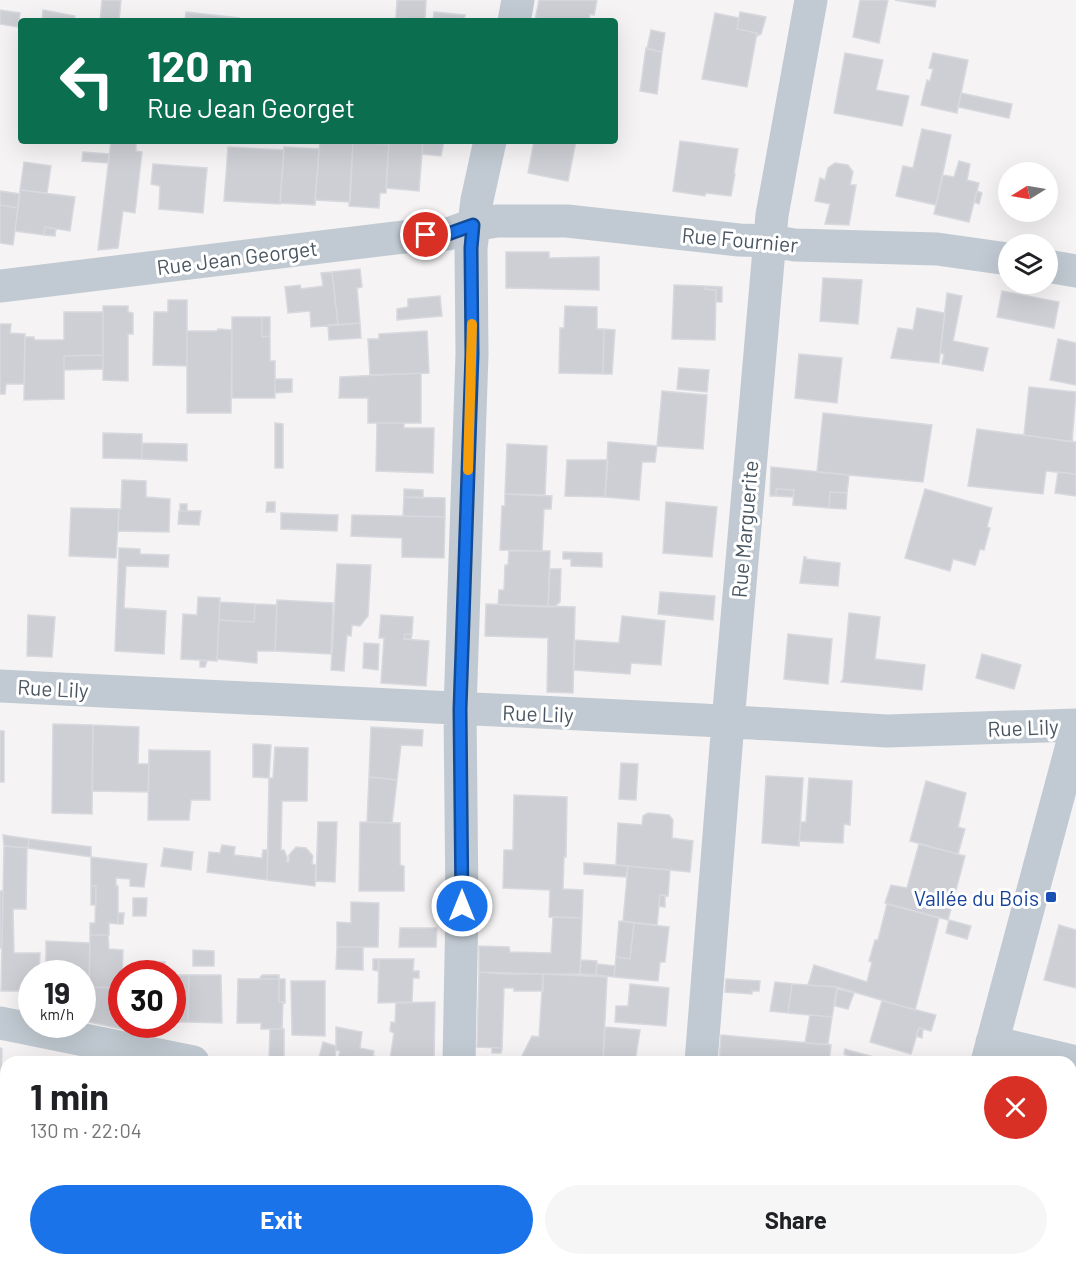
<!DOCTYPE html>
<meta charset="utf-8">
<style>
:root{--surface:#fff;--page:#f6f6f6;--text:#202124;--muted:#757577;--accent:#1a73e8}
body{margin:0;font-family:Barlow,sans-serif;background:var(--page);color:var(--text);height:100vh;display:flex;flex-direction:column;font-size:22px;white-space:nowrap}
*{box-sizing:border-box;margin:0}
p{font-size:20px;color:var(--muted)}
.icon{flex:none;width:33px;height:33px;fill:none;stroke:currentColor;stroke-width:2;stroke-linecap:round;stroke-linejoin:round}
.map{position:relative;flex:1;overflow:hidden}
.sheet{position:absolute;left:0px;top:1056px;width:1077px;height:210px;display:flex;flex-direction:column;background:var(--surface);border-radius:18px 18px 0 0;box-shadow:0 6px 24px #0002}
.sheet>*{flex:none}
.banner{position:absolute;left:18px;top:18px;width:600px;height:126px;border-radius:6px;box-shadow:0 6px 24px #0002;background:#0b6e4f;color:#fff;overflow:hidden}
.needle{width:39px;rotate:259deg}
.controls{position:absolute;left:998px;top:162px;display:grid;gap:12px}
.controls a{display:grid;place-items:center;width:60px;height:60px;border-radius:50%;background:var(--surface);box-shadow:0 6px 24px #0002;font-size:30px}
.speed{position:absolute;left:18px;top:960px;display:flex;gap:12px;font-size:30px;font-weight:700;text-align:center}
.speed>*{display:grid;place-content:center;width:78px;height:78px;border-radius:50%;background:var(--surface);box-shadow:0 6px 24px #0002;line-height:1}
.speed small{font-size:15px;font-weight:400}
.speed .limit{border:9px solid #d22;background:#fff;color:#111}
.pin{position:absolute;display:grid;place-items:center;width:51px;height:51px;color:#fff;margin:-26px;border:3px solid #fff;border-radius:50%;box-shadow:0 2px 6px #0007}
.me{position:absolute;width:66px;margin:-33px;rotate:0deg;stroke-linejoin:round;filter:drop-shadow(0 0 4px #0008)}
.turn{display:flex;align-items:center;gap:21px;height:126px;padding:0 30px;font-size:27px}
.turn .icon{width:78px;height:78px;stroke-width:2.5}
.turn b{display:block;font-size:42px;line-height:51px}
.round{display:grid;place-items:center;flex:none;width:63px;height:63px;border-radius:32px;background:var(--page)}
.summary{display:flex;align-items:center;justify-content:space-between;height:102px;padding:0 30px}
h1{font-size:36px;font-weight:700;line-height:45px}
.action{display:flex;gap:12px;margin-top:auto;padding:12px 30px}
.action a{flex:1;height:69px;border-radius:36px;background:var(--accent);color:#fff;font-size:24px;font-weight:700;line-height:69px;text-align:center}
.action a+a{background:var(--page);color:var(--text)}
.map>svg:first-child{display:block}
</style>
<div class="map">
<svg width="1076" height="1266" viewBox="0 0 1076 1266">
<rect width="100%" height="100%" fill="#f5f3f3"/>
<path fill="#cdcfd5" stroke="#d7d9de" stroke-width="1.5" d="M 102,0 L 121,0 L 119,21 L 100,21 Z
M 397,0 L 426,0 L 425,20 L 396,18 Z
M 539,0 L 597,0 L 594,15 L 590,14 L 589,21 L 535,21 Z
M 860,0 L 888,0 L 879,43 L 853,37 Z
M 895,0 L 936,0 L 935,7 Z
M 0,10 L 20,13 L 18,27 L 0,24 Z
M 43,10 L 75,16 L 74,21 L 42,21 Z
M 186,12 L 239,18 L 239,21 L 185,21 Z
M 434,12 L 465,15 L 464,21 L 433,21 Z
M 740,12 L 766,17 L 761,34 L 757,36 L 757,33 L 737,29 Z
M 715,13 L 739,18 L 737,29 L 757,33 L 747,87 L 702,79 Z
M 651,30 L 665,33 L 662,52 L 647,49 Z
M 646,48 L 662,52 L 657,94 L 640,91 Z
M 845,53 L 883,60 L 876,90 L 909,96 L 902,126 L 834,113 Z
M 933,53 L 968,60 L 957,113 L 921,105 L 927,80 L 930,81 L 933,69 L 929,68 Z
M 961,93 L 1012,104 L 1009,118 L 958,107 Z
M 922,129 L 951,135 L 936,205 L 896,196 L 903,166 L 913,168 Z
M 111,141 L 136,141 L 136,151 L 142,152 L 135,213 L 123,211 L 118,248 L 98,250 Z
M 320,141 L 353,141 L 350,202 L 315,200 Z
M 389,141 L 423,141 L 419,191 L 386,188 Z
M 423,141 L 444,141 L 441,156 L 422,154 Z
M 534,141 L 576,141 L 568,181 L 528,173 Z
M 680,141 L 738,149 L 734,173 L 735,174 L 731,196 L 706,193 L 705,196 L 673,191 Z
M 353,142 L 389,144 L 386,193 L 380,193 L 379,208 L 349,206 Z
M 228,147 L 284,150 L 280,204 L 224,201 Z
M 284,147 L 319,149 L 315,205 L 280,203 Z
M 83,152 L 109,154 L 108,163 L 82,161 Z
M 959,161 L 970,164 L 967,180 L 979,183 L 969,222 L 934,214 L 943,175 L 954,177 Z
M 24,162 L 51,166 L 47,193 L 20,190 Z
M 835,163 L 848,165 L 853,172 L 850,185 L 856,185 L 849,225 L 825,224 L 830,204 L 815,201 L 820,178 L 825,180 L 828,168 Z
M 153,164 L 207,168 L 203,213 L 159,209 L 160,186 L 151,184 Z
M 20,190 L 75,197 L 70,231 L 45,227 L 44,235 L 15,231 Z
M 0,191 L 20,194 L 18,208 L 0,205 Z
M 977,191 L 982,193 L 979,204 L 974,202 Z
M 0,205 L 18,208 L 13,245 L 0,243 Z
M 45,227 L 56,229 L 55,236 L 44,235 Z
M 506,252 L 549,252 L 549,258 L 599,257 L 599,290 L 506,288 Z
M 360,269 L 362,287 L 357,288 L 360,323 L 338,325 L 332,272 Z
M 332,272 L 338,325 L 311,327 L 310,311 L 288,313 L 285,287 L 300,285 L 301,289 L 323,286 L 321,273 Z
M 823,278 L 862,280 L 858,324 L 820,321 Z
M 674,285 L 705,286 L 705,289 L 716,290 L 715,340 L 672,339 Z
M 705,286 L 722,287 L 722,302 L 716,302 L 716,290 L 705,289 Z
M 1002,291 L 1059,302 L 1054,328 L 997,317 Z
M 947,293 L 962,296 L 953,341 L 988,348 L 983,371 L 942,364 L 944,354 L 940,353 Z
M 440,296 L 442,316 L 397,320 L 397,309 L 408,307 L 408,299 Z
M 168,300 L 187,300 L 187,366 L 153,365 L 154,312 L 168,312 Z
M 103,306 L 128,306 L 128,312 L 133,313 L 133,334 L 128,334 L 128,381 L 103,380 Z
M 565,306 L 597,307 L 597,329 L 604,329 L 603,374 L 559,373 L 560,328 L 564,328 Z
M 917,308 L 945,313 L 939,363 L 891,358 L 898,328 L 913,330 Z
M 64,312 L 103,312 L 103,355 L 64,356 L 64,399 L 24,400 L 25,337 L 34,337 L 34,340 L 64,340 Z
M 232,317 L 262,317 L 262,337 L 270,336 L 270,361 L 275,361 L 275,398 L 232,398 Z
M 262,317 L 270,317 L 270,336 L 262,337 Z
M 360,323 L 361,338 L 329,340 L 328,325 Z
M 0,324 L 11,324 L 10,333 L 25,334 L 24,384 L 6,384 L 5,394 L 0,394 Z
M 218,329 L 232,330 L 231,413 L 187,413 L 187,331 L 217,331 Z
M 604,329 L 615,330 L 612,374 L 603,374 Z
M 427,331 L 429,373 L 370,375 L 368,339 L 379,339 L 379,334 Z
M 1058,339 L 1076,343 L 1076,385 L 1050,380 Z
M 799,354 L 842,358 L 837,403 L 795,398 Z
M 103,355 L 103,369 L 64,370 L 64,356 Z
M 679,368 L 709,370 L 707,392 L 677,389 Z
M 421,373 L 421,423 L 368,423 L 368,398 L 339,398 L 340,377 Z
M 275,379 L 292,379 L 292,392 L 275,393 Z
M 1029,387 L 1076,392 L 1072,442 L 1024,435 Z
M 662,391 L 707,395 L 703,449 L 657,446 Z
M 823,413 L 932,425 L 923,482 L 817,472 Z
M 275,423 L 283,424 L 283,468 L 275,468 Z
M 377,423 L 404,423 L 404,428 L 434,428 L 433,473 L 376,471 Z
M 977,429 L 1076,442 L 1076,474 L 1046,471 L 1043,494 L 968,486 Z
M 103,433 L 142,434 L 142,459 L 103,458 Z
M 608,442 L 657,446 L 655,462 L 642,462 L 639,500 L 605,497 Z
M 142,443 L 187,444 L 187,461 L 142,459 Z
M 507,444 L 547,446 L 545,495 L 505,494 Z
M 567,460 L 608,460 L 605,497 L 565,496 Z
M 771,467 L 849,475 L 847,493 L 830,492 L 829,508 L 793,505 L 794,490 L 776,489 L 776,496 L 770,496 Z
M 1058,472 L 1076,474 L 1076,496 L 1055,493 Z
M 122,480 L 146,481 L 146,497 L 170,499 L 169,532 L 118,531 L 119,509 L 121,509 Z
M 404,489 L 423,490 L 423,498 L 404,497 Z
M 776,489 L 794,490 L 793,497 L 776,496 Z
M 925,489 L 992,508 L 987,527 L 990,528 L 984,550 L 980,549 L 975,565 L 953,559 L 950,571 L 905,558 Z
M 830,492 L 847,493 L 846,509 L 829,508 Z
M 505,494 L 552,496 L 551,509 L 544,509 L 542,551 L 500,550 L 502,506 L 505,506 Z
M 404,497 L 445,498 L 445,517 L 403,516 Z
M 267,502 L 275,502 L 275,512 L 266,512 Z
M 666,502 L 717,507 L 712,557 L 663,553 Z
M 180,504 L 187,504 L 187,511 L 180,511 Z
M 71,508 L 119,509 L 116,558 L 69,556 Z
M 179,511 L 201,511 L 199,525 L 178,524 Z
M 281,513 L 338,515 L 337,531 L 281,529 Z
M 352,515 L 445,517 L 444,558 L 402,557 L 402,538 L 351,536 Z
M 119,548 L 140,549 L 140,554 L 169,555 L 168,567 L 126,566 L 124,608 L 166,611 L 164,654 L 115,651 Z
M 509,551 L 550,551 L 548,607 L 498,605 L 499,590 L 504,590 L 505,565 L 508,565 Z
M 563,552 L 602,553 L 602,567 L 571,566 L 571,559 L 563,559 Z
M 804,557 L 806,557 L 806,559 L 840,563 L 838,586 L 800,583 Z
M 337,564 L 371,565 L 368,616 L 360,626 L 352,625 L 351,636 L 347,635 L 344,671 L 331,670 Z
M 550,569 L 561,569 L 560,602 L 554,607 L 548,607 Z
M 660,592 L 715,596 L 713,620 L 658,614 Z
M 198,597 L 220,598 L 217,661 L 181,659 L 183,614 L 197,615 Z
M 277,600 L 333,603 L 331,654 L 275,651 Z
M 220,602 L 255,604 L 254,622 L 219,620 Z
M 255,604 L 277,605 L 275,651 L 257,651 L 257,663 L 217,659 L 219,620 L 254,622 Z
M 486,604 L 575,607 L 573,693 L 547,692 L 548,638 L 485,636 Z
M 849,613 L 880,617 L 875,659 L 925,665 L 922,690 L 841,682 L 843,679 Z
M 28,615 L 55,617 L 52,657 L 27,656 Z
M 381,615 L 413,617 L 412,634 L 405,634 L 404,639 L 429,641 L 426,686 L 381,683 L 384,638 L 379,638 Z
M 622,616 L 665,621 L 661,665 L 631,663 L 630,674 L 574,670 L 575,640 L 619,643 Z
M 405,634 L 412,634 L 411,639 L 404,639 Z
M 788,634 L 832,639 L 828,684 L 784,679 Z
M 364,643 L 379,644 L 378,670 L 363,668 Z
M 982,654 L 1021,665 L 1014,689 L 976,678 Z
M 200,660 L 207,661 L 205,667 L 200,667 Z
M 53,724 L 93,725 L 92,814 L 52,813 Z
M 93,725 L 139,727 L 138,764 L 149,764 L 148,792 L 92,791 Z
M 371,727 L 423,730 L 422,746 L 401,745 L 397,780 L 369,777 Z
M 0,731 L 4,731 L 4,782 L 0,782 Z
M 253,744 L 271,745 L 269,778 L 253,777 Z
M 275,747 L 308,748 L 307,801 L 282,801 L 281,850 L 284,850 L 287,857 L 287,862 L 289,862 L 289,855 L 296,847 L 306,848 L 313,856 L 312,864 L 316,865 L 315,886 L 267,880 L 269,778 L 273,778 Z
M 149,750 L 210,751 L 210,800 L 191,800 L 189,820 L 148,820 Z
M 621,763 L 638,764 L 636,800 L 619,799 Z
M 766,776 L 803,778 L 799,846 L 762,843 Z
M 369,777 L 397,780 L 392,823 L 367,822 Z
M 809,778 L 852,781 L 850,825 L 844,824 L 843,843 L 799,841 L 801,822 L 806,822 Z
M 926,781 L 966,793 L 958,827 L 965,829 L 958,854 L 910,841 Z
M 514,795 L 567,797 L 566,857 L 564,857 L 563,889 L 583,890 L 582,918 L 549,917 L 550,890 L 503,888 L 504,850 L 513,850 Z
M 648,813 L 669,815 L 673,820 L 672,838 L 693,841 L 690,872 L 616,865 L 618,823 L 642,825 L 643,816 Z
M 318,822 L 337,822 L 335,882 L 316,881 Z
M 360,822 L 400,823 L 400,865 L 404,866 L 404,891 L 359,891 Z
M 3,835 L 29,839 L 28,848 L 4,846 Z
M 29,839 L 91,847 L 91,857 L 28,848 Z
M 919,844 L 965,856 L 948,920 L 885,903 L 891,885 L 907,888 Z
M 222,845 L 235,847 L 234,855 L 262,858 L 263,850 L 268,850 L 267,880 L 207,872 L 209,852 L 220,853 Z
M 4,846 L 27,848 L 26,909 L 13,909 L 14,953 L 40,953 L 39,974 L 32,974 L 32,991 L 1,991 Z
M 164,848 L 193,852 L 191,870 L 161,866 Z
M 91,857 L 147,864 L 144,887 L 130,886 L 130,879 L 116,878 L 116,886 L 118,886 L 118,924 L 109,923 L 109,935 L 90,935 L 90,923 L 95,923 L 96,886 L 91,886 Z
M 584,863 L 628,866 L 626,877 L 584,874 Z
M 628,866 L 670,870 L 668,896 L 660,895 L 657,925 L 623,921 Z
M 91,886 L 96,886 L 96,905 L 91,905 Z
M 0,891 L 3,891 L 2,948 L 0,948 Z
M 660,895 L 665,895 L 665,907 L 659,906 Z
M 133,898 L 147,898 L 146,916 L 133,916 Z
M 351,902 L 379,903 L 378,947 L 337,947 L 337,922 L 351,923 Z
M 887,904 L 939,918 L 915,1010 L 837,987 L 808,985 L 814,965 L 867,982 L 872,962 L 869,961 L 875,940 L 878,940 Z
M 118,913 L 124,913 L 123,924 L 118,924 Z
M 553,917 L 582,918 L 580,974 L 504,974 L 479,972 L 479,946 L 509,947 L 510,952 L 551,953 Z
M 949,920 L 971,926 L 967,939 L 946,933 Z
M 619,921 L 634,923 L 630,959 L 616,957 Z
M 634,923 L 669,927 L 665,962 L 660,962 L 658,981 L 614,977 L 616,957 L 630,959 Z
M 1059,925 L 1076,930 L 1076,988 L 1044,980 Z
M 400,928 L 437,928 L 436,947 L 399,947 Z
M 90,935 L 108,935 L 109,949 L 123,950 L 122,988 L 89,987 Z
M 46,941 L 90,943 L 89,987 L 82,987 L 82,974 L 49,974 L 49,968 L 46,968 Z
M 337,947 L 363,947 L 363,970 L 336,969 Z
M 193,950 L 214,951 L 214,966 L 193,966 Z
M 373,959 L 379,959 L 378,971 L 373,970 Z
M 379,959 L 414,959 L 413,971 L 419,971 L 419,978 L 413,978 L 412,1002 L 378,1003 Z
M 581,960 L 597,961 L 596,975 L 580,974 Z
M 146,961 L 165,962 L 165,974 L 146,974 Z
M 597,964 L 615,966 L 614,977 L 596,975 Z
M 479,972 L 543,974 L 543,991 L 514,991 L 514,988 L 504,988 L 502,1048 L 477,1047 Z
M 543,974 L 607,977 L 603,1062 L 519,1062 L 532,1036 L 539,1037 Z
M 172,975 L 189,975 L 188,1022 L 172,1022 Z
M 189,975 L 221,975 L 222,1023 L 188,1022 Z
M 262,975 L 279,975 L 279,979 L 259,979 Z
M 238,979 L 279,979 L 279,1002 L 283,1002 L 282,1029 L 261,1029 L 261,1023 L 237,1023 Z
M 279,979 L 285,979 L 285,1003 L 279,1002 Z
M 726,979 L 760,981 L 759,991 L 752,991 L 752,994 L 725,992 Z
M 291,981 L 325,981 L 325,1036 L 292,1035 Z
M 775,982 L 792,984 L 788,1013 L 770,1011 Z
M 630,984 L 669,988 L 666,1026 L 615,1022 L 616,1006 L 628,1006 Z
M 792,984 L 837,987 L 832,1017 L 788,1013 Z
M 89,987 L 122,988 L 122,1024 L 128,1024 L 127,1030 L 89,1022 Z
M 837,989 L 854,993 L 848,1009 L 835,1006 Z
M 882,1001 L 936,1015 L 931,1031 L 919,1028 L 911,1054 L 870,1042 Z
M 435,1002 L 434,1062 L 337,1062 L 340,1051 L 336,1050 L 336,1027 L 362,1032 L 360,1048 L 374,1051 L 373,1056 L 390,1059 L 394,1033 L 390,1031 L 391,1022 L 395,1023 L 396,1003 Z
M 810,1015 L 832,1017 L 828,1044 L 805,1043 Z
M 605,1027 L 640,1030 L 635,1062 L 603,1062 Z
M 919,1028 L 923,1029 L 922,1038 L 916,1036 Z
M 270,1029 L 284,1029 L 284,1062 L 269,1059 Z
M 721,1035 L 831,1045 L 829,1062 L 719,1062 Z
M 323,1042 L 336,1046 L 335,1062 L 318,1062 Z
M 0,1048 L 2,1049 L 0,1099 Z
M 492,1048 L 502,1048 L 501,1053 L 492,1053 Z
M 845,1049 L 848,1050 L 892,1062 L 850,1062 L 851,1057 L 844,1054 Z
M 1,1072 L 6,1072 L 6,1133 L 0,1132 Z
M 1071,1254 L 1076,1255 L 1076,1266 L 968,1266 L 969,1260 L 1071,1260 Z
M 58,1260 L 114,1260 L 114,1262 L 58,1261 Z
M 114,1260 L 139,1260 L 139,1262 L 114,1262 Z
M 228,1260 L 292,1260 L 292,1263 L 228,1263 Z
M 292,1260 L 337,1260 L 337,1264 L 292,1263 Z
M 337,1260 L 383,1260 L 383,1263 L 337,1264 Z
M 383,1260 L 422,1260 L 422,1264 L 383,1263 Z
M 497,1260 L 541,1260 L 540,1263 L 534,1262 L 534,1266 L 496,1266 Z
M 691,1260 L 727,1260 L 726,1266 Z
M 761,1260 L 767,1260 L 766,1266 L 760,1266 Z
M 767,1260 L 784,1260 L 783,1266 L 766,1266 Z
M 801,1260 L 883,1260 L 881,1266 L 799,1266 Z
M 534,1262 L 541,1262 L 567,1266 L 534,1266 Z
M 292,1263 L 339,1264 L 339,1266 L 292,1266 Z"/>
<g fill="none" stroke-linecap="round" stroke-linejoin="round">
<path stroke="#c1cad2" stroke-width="33" d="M 514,21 L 518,0
M 1047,266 L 1076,271
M 0,286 L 404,237 L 448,234 L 473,225 L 497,221 L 567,221 L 739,240 L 770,241 L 795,245 L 937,249 L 1008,259
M 0,686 L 702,720 L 887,731 L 1076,725
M 0,1023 L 193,1062
M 992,1042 L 1076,1062
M 459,1062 L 462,906 L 460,709 L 472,354 L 471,248 L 477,200 L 490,141
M 701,1062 L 728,722 L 772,215 L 811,0
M 987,1062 L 1076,730
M 466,1260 L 466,1266
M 934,1266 L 935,1260"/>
</g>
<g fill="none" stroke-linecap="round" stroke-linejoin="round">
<g stroke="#114b97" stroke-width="15">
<path id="route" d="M 426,235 L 448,234 L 473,225 L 471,248 L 472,354 L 460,709 L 462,906"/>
</g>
<use href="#route" stroke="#1a73e8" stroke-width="10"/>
<path stroke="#f59e0b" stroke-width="10" d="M 468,470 L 472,324"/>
</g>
<rect fill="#1a4fb4" stroke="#fff" stroke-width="2" x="1045" y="891" width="12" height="12" rx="3"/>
<g text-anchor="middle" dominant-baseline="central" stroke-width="6" stroke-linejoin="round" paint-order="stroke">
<g font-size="21" fill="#4a5661" stroke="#fff">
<text transform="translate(740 239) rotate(5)">Rue Fournier</text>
<text transform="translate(237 257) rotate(-7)">Rue Jean Georget</text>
<text transform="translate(744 529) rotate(-85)">Rue Marguerite</text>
<text transform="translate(53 688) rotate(3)">Rue Lily</text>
<text transform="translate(538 713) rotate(2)">Rue Lily</text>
<text transform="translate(1023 727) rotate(-2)">Rue Lily</text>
</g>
<g font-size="21" fill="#164399" stroke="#fff" text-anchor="end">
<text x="1039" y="897">Vallée du Bois</text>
</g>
</g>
</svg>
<div class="controls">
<a><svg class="needle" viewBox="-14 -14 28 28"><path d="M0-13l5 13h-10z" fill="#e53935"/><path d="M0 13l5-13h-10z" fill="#757577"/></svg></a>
<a><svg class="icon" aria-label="layers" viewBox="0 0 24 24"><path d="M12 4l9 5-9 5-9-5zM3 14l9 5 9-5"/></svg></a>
</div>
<div class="speed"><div>19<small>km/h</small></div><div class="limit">30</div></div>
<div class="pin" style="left:426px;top:235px;background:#d93025"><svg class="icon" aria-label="arrive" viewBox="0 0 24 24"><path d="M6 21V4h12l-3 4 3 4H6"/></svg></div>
<svg class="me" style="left:462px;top:906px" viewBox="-20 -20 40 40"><circle r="17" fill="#1a73e8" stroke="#fff" stroke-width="3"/><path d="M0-11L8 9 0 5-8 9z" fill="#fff"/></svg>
<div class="banner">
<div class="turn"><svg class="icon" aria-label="left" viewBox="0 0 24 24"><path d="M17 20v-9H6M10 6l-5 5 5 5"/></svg><div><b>120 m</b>Rue Jean Georget</div></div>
</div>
<section class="sheet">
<div class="summary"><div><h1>1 min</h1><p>130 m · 22:04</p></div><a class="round" style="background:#d93025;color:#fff"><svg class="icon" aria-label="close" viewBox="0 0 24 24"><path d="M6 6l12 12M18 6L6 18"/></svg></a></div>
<div class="action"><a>Exit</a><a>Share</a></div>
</section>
</div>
